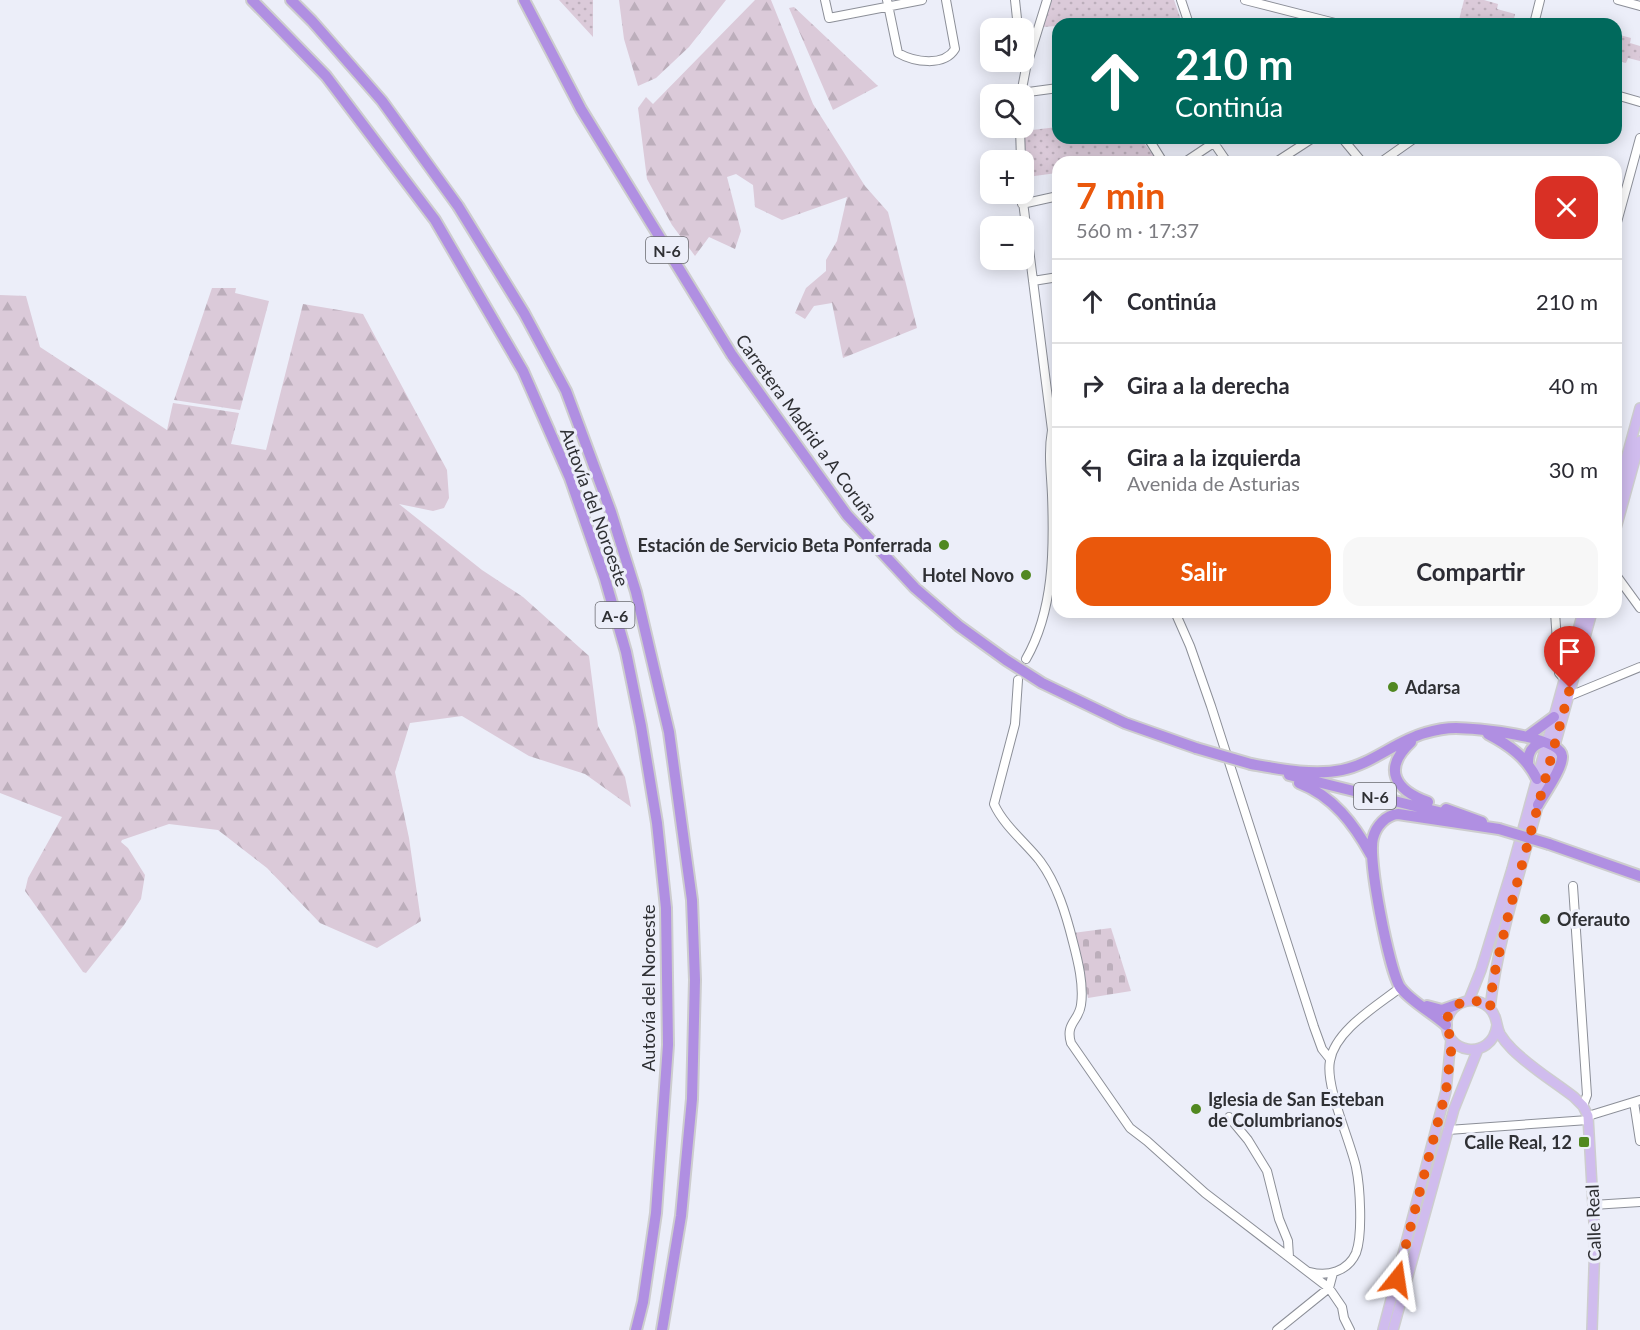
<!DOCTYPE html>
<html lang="es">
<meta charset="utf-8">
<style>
:root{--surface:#fff;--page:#f7f7f7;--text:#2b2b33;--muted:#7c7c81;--line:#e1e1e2;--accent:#ea580c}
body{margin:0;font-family:Lato,sans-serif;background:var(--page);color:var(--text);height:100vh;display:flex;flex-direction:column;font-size:22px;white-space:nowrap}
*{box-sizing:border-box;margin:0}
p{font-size:20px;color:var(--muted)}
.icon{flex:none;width:33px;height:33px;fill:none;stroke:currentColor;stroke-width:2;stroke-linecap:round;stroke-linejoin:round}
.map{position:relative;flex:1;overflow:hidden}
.details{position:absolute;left:1052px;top:156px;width:570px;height:462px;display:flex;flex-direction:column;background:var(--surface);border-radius:18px;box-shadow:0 3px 15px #0003}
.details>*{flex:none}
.banner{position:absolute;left:1052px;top:18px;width:570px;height:126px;border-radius:18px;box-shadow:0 3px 15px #0003;background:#00695c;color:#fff;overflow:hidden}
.controls{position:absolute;left:980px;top:18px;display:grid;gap:12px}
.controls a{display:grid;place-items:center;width:54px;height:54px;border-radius:12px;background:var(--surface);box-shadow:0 3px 15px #0003;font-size:30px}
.pin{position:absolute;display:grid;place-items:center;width:51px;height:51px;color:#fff;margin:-62px -26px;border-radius:50% 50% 50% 0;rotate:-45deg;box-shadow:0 0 6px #0007}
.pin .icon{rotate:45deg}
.me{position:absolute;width:66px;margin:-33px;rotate:15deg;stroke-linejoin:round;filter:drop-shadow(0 0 4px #0008)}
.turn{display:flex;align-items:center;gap:21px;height:126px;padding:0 24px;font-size:27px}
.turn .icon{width:78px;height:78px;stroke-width:2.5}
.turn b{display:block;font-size:42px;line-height:51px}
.round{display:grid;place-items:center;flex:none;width:63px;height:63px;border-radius:18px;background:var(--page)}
.head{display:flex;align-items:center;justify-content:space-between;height:102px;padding:0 24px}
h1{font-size:36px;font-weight:700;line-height:45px;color:var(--accent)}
.cta{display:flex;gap:12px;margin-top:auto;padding:12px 24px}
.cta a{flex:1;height:69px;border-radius:18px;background:var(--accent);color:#fff;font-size:24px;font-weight:700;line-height:69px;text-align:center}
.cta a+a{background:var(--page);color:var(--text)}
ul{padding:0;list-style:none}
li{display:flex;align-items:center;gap:18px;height:84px;padding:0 24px;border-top:2px solid var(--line)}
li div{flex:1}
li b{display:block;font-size:22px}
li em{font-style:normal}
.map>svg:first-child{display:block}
</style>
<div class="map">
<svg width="1640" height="1330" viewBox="0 0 1640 1330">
<defs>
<pattern id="grass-dots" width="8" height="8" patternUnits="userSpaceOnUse" patternTransform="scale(1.5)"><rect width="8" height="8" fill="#dbcad9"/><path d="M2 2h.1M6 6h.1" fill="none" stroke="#bcaebb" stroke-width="1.8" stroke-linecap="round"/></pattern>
<pattern id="forest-firs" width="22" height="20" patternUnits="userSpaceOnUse" patternTransform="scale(1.5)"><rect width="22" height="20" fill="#dbcad9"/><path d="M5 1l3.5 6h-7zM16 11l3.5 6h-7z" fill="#bcaebb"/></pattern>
<pattern id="cemetery-stones" width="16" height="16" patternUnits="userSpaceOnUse" patternTransform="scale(1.5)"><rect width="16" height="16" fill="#dbcad9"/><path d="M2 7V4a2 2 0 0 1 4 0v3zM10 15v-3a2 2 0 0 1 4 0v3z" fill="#bcaebb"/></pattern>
</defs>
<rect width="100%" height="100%" fill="#eceef9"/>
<path fill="url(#grass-dots)" d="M 559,0 L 593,0 L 593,37 Z
M 1051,0 L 1174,0 L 1181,20 L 1058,24 L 1057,26 L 1042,27 Z
M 1464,0 L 1484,0 L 1498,4 L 1497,9 L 1515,14 L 1513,24 L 1474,24 L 1459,20 Z
M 1616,34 L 1631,38 L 1630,43 L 1640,46 L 1640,61 L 1628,58 L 1626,63 L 1616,60 Z
M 1057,127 L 1058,138 L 1140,138 L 1157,160 L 1058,162 L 1057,173 L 1027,177 L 1024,131 Z"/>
<path fill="url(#forest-firs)" d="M 619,0 L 726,0 L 689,47 L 656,78 L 638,86 L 624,39 Z
M 755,0 L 771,0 L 813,104 L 865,186 L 888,212 L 917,328 L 843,358 L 832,303 L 814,306 L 805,319 L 795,313 L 806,288 L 826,271 L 826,260 L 837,241 L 847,197 L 782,220 L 755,207 L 753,185 L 736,174 L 727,177 L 741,231 L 735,249 L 709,237 L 695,256 L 672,225 L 647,179 L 638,108 L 646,97 L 653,104 Z
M 794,7 L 878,86 L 833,110 L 789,8 Z
M 212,288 L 236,288 L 235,293 L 269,301 L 240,410 L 174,400 Z
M 0,295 L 26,296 L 40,347 L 167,430 L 173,403 L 239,413 L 231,444 L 266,450 L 303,304 L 363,314 L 447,470 L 449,498 L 444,508 L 433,511 L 399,504 L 482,570 L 523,597 L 589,656 L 598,726 L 625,777 L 631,807 L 585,774 L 529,756 L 462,716 L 410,723 L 395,772 L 409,838 L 421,921 L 377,948 L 320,923 L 267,868 L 218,830 L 169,824 L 122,840 L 121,842 L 128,848 L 145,875 L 141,899 L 124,925 L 86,973 L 83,972 L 25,891 L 28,878 L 62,817 L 0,793 Z"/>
<path fill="url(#cemetery-stones)" d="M 1111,928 L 1131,991 L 1088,998 L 1073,933 Z"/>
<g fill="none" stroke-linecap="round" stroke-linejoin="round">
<g stroke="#8c8f98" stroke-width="10">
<path id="minor" d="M 825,0 L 829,18 L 922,0
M 887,0 L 898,53 C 914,62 944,67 955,49 L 946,0
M 1015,0 L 1018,28
M 1181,0 L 1189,24
M 1245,0 L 1339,24
M 1618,0 L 1640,6
M 1534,24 L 1540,0
M 1021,93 L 1058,88
M 1021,94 L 1026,68 L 1047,0
M 1616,95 L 1640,102
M 1020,128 L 1021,160
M 1148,138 L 1163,162
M 1213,138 L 1214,143 L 1227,162
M 1342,138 L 1362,162
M 1185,162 L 1221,138
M 1276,162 L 1313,138
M 1381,162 L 1415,138
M 1022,194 L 1052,430 C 1048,453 1051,472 1052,495 C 1054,549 1054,610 1026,659
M 1022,204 L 1058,196
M 1616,226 L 1640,138
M 1033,281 L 1058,277
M 1616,575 L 1640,608
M 1175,612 L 1190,646 L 1211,706 L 1314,1027 L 1322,1049 L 1330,1059
M 1555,612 L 1559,673 L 1565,680
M 1018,680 L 1015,724 L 994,804 C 1004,826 1026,843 1040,861 C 1057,884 1066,914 1073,942 C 1078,961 1084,985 1081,1005 C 1079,1021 1065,1023 1071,1043 L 1130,1128 L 1147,1141 L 1205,1193 L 1329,1288 L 1342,1307 L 1344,1318 L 1350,1330
M 1567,697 L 1640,667
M 1573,886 L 1587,1095 L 1583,1106
M 1634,1102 L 1640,1141
M 1588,1116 L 1640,1100
M 1229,1117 L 1248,1140 L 1267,1171 L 1279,1219 L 1288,1241 L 1289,1257
M 1448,1130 L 1588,1120
M 1593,1205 L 1640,1202
M 1310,1272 C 1328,1277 1348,1271 1356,1253 C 1363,1234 1360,1186 1356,1167 C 1350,1140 1325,1086 1330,1061 C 1335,1030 1377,1006 1401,987
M 1277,1330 L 1329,1288 L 1333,1273"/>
</g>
<g stroke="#cdcdce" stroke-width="12">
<path id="major" d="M 1616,496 L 1640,408
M 1616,528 L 1640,441
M 1469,1000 L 1481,970 L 1512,869 L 1583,612
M 1490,1008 C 1497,948 1515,889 1531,831 C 1551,758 1571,685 1592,612
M 1497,1025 C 1492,1063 1441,1053 1447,1020 C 1449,1013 1454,1006 1461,1003 C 1474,997 1490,1003 1495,1017 C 1497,1022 1497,1028 1500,1034 C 1503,1039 1508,1045 1512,1049 C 1530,1067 1553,1081 1574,1097 L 1583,1106 L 1588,1116 L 1595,1240 L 1592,1330
M 1383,1330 L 1446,1091 L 1451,1039
M 1393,1330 L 1454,1109 L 1478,1049"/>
</g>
<g stroke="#cdcdce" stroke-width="14">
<path id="highway" d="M 252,0 L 326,76 L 435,220 L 523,371 L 570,478 L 605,579 L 626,652 L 641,726 L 657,823 L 666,908 L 668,1045 L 656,1213 L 643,1302 L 636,1330
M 291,0 L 312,21 L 382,101 L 458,206 L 524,313 L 566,391 L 611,512 L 636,592 L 669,732 L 692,900 L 695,980 L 692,1099 L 681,1216 L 662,1330
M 524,0 L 581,109 L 732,355 L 847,515 L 915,588 L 959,626 L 1006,660 L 1042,683 L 1125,723 L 1196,748
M 1488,734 C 1509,745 1526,757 1537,779
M 1528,736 L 1554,717
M 1411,742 C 1382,769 1395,790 1428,802
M 1528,763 C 1528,752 1532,745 1543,742
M 1251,764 C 1279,769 1313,776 1342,770 C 1372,764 1396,741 1425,733 C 1435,730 1446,728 1456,728 C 1474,728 1561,736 1562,756 C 1563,768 1544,794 1538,805
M 1289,775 L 1451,815
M 1299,783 C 1333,796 1354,824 1371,855
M 1446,809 L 1482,822
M 1549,844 L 1640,876
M 1427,1006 L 1442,1010 L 1456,1005
M 1446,1025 C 1433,1013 1410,1001 1400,987 C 1389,969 1367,858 1373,838 C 1376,826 1386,815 1398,814 L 1499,829"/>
</g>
<use href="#minor" stroke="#fff" stroke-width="8"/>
<use href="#major" stroke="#d0bcee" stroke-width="9"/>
<use href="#highway" stroke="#b08fe2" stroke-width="10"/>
<g stroke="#cdcdce" stroke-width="14" stroke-linecap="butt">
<path id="highway-bridge" d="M 1196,748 L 1251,764
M 1499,829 L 1549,844"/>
</g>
<use href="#highway-bridge" stroke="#b08fe2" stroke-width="10"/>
</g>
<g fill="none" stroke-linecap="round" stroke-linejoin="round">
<path stroke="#ea580c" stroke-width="10" stroke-dasharray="0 18" d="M 1397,1279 L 1446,1091 L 1451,1052 L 1451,1039 L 1446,1025 L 1448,1016 L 1456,1005 L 1469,1000 L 1482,1002 L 1490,1008 L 1493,980 L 1507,920 L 1570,688"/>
</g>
<g fill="#518821" stroke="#eceef9" stroke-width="2">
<circle cx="944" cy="545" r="6"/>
<circle cx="1026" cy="575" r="6"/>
<circle cx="1393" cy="687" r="6"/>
<circle cx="1545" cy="919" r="6"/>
<circle cx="1196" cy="1109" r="6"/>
<rect x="1578" y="1136" width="12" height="12" rx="3"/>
</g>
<g text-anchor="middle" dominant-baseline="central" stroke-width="6" stroke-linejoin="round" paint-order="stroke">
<g fill="#eceef9" stroke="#68696f" stroke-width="1.5">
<rect x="646" y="237" width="42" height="26" rx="4.5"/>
<rect x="595.5" y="602" width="39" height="26" rx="4.5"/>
<rect x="1354" y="783" width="42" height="26" rx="4.5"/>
</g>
<g font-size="16" font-weight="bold" fill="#2f3034">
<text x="667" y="250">N-6</text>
<text x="615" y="615">A-6</text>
<text x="1375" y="796">N-6</text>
</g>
<g font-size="18" fill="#2f3034" stroke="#eceef9">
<text transform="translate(807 428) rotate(54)">Carretera Madrid a A Coruña</text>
<text transform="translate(595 507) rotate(70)">Autovía del Noroeste</text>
<text transform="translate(648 988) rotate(-90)">Autovía del Noroeste</text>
<text transform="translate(1593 1223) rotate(-92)">Calle Real</text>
</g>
<g font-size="18" font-weight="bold" fill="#2f3034" stroke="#eceef9" text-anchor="end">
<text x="932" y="545">Estación de Servicio Beta Ponferrada</text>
<text x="1014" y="575">Hotel Novo</text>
<text x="1405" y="687" text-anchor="start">Adarsa</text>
<text x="1557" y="919" text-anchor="start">Oferauto</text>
<text x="1208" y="1099" text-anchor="start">Iglesia de San Esteban<tspan x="1208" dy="21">de Columbrianos</tspan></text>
<text x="1572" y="1142">Calle Real, 12</text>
</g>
</g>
</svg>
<div class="controls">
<a><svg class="icon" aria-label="sound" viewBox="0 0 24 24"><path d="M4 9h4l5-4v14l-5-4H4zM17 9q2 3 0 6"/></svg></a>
<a><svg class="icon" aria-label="search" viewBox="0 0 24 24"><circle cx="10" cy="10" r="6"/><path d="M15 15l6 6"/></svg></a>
<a>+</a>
<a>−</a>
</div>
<div class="pin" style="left:1570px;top:688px;background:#d93025"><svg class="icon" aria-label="arrive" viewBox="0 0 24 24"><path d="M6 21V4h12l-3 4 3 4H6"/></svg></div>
<svg class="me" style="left:1397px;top:1279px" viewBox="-20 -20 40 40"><path d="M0-17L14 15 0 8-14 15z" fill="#ea580c" stroke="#fff" stroke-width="4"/></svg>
<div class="banner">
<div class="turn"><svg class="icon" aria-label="ahead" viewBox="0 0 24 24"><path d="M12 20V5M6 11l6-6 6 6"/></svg><div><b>210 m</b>Continúa</div></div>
</div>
<section class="details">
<div class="head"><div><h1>7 min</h1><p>560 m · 17:37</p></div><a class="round" style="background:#d93025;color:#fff"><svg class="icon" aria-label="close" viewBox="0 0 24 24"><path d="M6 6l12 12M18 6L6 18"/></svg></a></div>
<ul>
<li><svg class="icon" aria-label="ahead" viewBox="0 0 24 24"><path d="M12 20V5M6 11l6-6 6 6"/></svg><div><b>Continúa</b></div><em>210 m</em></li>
<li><svg class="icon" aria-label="right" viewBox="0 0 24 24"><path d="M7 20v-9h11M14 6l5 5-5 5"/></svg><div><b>Gira a la derecha</b></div><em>40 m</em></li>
<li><svg class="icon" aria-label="left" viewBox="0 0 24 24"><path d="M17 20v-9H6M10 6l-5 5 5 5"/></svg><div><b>Gira a la izquierda</b><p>Avenida de Asturias</p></div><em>30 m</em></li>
</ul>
<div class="cta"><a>Salir</a><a>Compartir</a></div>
</section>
</div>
